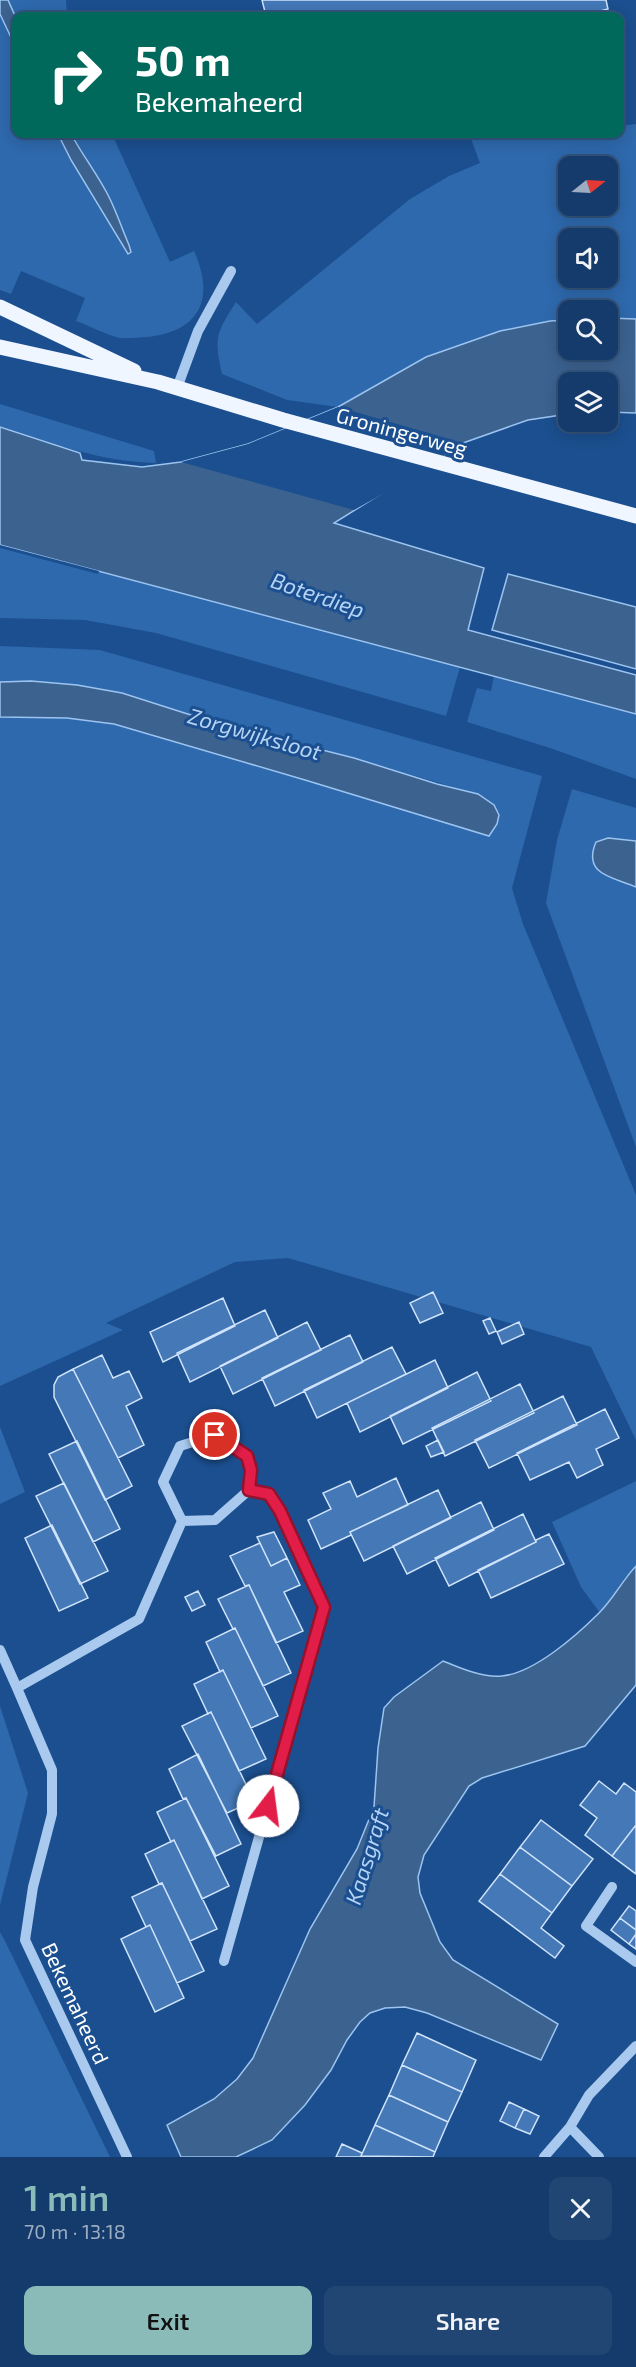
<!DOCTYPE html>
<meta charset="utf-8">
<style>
:root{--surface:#143b6b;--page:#214673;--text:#f1f3f6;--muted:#9dadc1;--line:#33557e;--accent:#8bbbb9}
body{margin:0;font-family:"Exo 2",sans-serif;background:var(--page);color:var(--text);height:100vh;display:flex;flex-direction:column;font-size:22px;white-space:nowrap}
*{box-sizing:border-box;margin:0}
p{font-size:20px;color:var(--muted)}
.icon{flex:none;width:33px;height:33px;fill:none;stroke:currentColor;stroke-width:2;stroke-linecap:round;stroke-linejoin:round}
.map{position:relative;height:2157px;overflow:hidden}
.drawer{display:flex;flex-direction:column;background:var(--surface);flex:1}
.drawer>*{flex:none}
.banner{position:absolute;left:12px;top:12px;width:612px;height:126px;border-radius:12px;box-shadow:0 3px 15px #0003,0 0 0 2px var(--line);background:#00695c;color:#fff;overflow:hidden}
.needle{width:39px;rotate:72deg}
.fabs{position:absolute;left:558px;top:156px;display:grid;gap:12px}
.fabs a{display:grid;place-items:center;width:60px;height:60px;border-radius:12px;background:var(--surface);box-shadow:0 3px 15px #0003,0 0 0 2px var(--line);font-size:30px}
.pin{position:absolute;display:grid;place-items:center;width:51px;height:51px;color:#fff;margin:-26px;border:3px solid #fff;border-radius:50%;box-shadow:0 2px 6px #0007}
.me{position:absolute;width:66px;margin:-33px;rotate:15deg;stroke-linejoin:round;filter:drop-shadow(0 0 4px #0008)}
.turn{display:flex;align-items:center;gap:21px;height:126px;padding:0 24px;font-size:27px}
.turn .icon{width:78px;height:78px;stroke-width:2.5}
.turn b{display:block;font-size:42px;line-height:51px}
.round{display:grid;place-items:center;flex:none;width:63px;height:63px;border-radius:12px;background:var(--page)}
.summary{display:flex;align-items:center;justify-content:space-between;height:102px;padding:0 24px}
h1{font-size:36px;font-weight:600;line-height:45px;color:var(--accent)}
.cta{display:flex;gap:12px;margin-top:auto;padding:12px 24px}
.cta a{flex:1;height:69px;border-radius:12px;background:var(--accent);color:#111;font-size:24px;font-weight:600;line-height:69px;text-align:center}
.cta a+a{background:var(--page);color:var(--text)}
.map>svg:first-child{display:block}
</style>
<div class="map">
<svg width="636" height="2157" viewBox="0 0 636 2157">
<rect width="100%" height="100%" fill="#1b4f8f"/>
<path fill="#2e69ad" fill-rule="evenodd" d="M 8,0 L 66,0 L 67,16 L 16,18 Z
M 0,14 L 16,48 L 16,134 L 58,134 L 71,160 L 129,254 L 131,251 L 129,245 C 122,229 117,213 109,197 C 98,175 83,156 71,134 L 112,134 L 170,262 L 194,251 C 215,298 201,331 148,337 C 139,337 129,339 120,338 C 106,335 90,326 76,321 L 85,298 L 21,271 L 11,294 L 0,290 Z
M 636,124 L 636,319 L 608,318 L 608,310 L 568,310 L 568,320 L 550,321 L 426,357 L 338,407 L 287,400 L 222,374 C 214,337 216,334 236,302 L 257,324 L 410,199 L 449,176 L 480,163 L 470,136 L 477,134 L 620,134 L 620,126 ZM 568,166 L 608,166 L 608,206 L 568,206 ZM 568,238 L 608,238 L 608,278 L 568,278 Z
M 0,404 L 154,451 L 156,463 C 101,462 52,443 0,427 Z
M 0,545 L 460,667 L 446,716 L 156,633 L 85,620 L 0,618 Z
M 0,646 L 100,650 L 542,776 L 512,888 L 523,924 L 636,1195 L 636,1440 L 591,1347 L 288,1258 L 235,1262 L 106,1323 L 123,1330 L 0,1386 L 0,717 L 67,718 L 114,724 L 305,780 L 489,836 L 499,815 L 494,805 L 478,794 L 278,737 L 219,724 L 122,693 L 31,681 L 0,682 Z
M 494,676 L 636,714 L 636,779 L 553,749 L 467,722 L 477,688 L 491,691 Z
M 572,789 L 636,808 L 636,841 L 629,840 L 621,880 L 636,887 L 636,1147 L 546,903 L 557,840 Z
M 0,1427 L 25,1492 L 0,1504 Z
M 636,1481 L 636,1566 L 624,1579 L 600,1613 L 581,1587 L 552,1522 Z
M 0,1706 L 28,1793 L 0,1905 Z
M 0,1932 L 6,1943 L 110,2157 L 0,2157 Z"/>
<path fill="#3c6290" stroke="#9cc4f0" stroke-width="1.5" d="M 0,0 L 8,0 L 16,18 L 16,48 L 0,14 Z
M 58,134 L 71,134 C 83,156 98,175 109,197 C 117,213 122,229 129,245 L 131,252 L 128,254 L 71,160 Z
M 608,318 L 636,319 L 636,413 L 608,412 L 608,382 L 568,382 L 568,414 L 528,420 L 463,443 L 334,523 L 484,568 L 468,630 L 636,675 L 636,714 L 0,545 L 0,427 L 80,453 L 82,460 L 142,467 L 181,462 L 248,444 L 338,407 L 426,357 L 500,331 L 550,321 L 568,320 L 568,350 L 608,350 Z
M 508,574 L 636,607 L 636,669 L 492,630 Z
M 31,681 L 77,685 L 122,693 L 219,724 L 354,758 L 437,784 L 478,794 L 494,805 L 499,815 L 497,824 L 489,836 L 305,780 L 114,724 L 67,718 L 0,717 L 0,682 Z
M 608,838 L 636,841 L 636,887 C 613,877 582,875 596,842 Z
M 636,1566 L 636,1685 L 585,1746 L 482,1778 L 469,1786 L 424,1855 L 418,1877 L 420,1893 L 440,1942 L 453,1960 L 558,2024 L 541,2060 L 427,2013 L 405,2007 L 385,2008 L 370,2013 L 360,2022 L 347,2040 L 331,2070 L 305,2105 L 272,2140 L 236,2157 L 181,2157 L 167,2125 L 214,2099 L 237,2079 L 253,2058 L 310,1929 L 357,1849 L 374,1807 L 378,1748 L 384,1708 L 394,1697 L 443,1661 C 460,1668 483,1678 502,1676 C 534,1673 576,1636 599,1613 C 613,1599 622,1581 636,1566 Z"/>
<path fill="#1b4f8f" d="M 338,407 L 463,443 L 399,485 L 354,510 L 181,462 L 248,444 Z
M 0,545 L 99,571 L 98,574 L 0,548 Z"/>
<path fill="#4478b7" stroke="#cfe3fa" stroke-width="1.5" d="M 262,0 L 606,0 L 608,9 L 580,16 L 266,16 Z
M 433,1292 L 443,1313 L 420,1323 L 410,1303 Z
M 223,1298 L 235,1326 L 163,1362 L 150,1332 Z
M 265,1310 L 278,1338 L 190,1382 L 177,1353 Z
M 490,1318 L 496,1331 L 489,1334 L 483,1321 Z
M 307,1322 L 321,1350 L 233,1394 L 220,1366 Z
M 519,1322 L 524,1334 L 502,1344 L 497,1332 Z
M 350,1335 L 363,1362 L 275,1406 L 262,1378 Z
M 392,1347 L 406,1374 L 317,1418 L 304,1390 Z
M 102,1355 L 113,1378 L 129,1371 L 142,1398 L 126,1406 L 144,1445 L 118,1458 L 73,1369 Z
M 435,1360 L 448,1388 L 360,1432 L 347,1403 Z
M 73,1369 L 132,1486 L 105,1500 L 54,1397 L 54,1385 L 58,1377 Z
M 477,1372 L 491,1401 L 403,1444 L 390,1416 Z
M 520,1384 L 534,1413 L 445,1456 L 432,1428 Z
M 563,1396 L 577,1425 L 489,1468 L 475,1440 Z
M 605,1409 L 619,1438 L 596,1449 L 603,1465 L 577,1478 L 569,1462 L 530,1480 L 517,1453 Z
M 438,1440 L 444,1452 L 431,1457 L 426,1446 Z
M 77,1441 L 120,1529 L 93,1542 L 49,1454 Z
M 396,1478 L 408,1505 L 350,1532 L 351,1535 L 321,1549 L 308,1520 L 331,1509 L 323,1493 L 350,1481 L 357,1497 Z
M 64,1483 L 108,1571 L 80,1584 L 36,1496 Z
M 438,1490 L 451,1518 L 364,1561 L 350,1532 Z
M 481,1502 L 494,1530 L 407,1574 L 393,1546 Z
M 523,1514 L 536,1542 L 449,1586 L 435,1558 Z
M 52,1525 L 88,1598 L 59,1611 L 25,1538 Z
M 274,1532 L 287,1558 L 271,1566 L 257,1537 Z
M 549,1534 L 564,1564 L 491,1598 L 478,1570 L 536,1542 L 536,1540 Z
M 260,1543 L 271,1566 L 287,1558 L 300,1585 L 284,1592 L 303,1631 L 276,1643 L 249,1585 L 245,1586 L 230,1556 Z
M 249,1585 L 291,1673 L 263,1686 L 235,1628 L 233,1629 L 218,1599 Z
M 198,1591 L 205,1605 L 192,1611 L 185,1597 Z
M 235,1628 L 278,1716 L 251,1728 L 223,1670 L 220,1672 L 206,1642 Z
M 223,1670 L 266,1759 L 239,1771 L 211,1712 L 208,1714 L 194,1684 Z
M 211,1712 L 254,1801 L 227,1813 L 182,1726 Z
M 198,1754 L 241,1844 L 216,1856 L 186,1798 L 183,1799 L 169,1769 Z
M 599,1781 L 616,1794 L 624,1783 L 636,1792 L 636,1825 L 612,1856 L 585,1835 L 597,1818 L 580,1805 Z
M 186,1798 L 229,1886 L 202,1899 L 174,1840 L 171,1842 L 157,1812 Z
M 541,1820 L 593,1859 L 572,1886 L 520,1847 Z
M 636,1825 L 636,1874 L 612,1856 Z
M 174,1840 L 217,1929 L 190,1941 L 162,1883 L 159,1884 L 145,1854 Z
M 520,1847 L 572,1886 L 552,1913 L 500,1874 Z
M 500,1874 L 552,1913 L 541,1928 L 564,1946 L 555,1958 L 479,1901 Z
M 162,1883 L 204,1971 L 177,1983 L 150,1925 L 146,1927 L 132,1897 Z
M 629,1906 L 636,1911 L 636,1930 L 620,1918 Z
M 620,1918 L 636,1930 L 636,1934 L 629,1944 L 611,1930 Z
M 150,1925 L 184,1998 L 155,2012 L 121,1939 Z
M 636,1934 L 636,1949 L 629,1944 Z
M 417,2033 L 476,2060 L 462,2092 L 402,2065 Z
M 402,2065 L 462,2092 L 448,2122 L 389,2095 Z
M 389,2095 L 448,2122 L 435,2152 L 375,2125 Z
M 509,2102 L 524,2109 L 515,2128 L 500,2121 Z
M 524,2109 L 539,2116 L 530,2134 L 515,2128 Z
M 375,2125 L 435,2152 L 433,2157 L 361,2156 Z
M 342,2144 L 362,2153 L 361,2156 L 364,2157 L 336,2157 Z"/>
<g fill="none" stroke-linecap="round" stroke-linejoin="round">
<path stroke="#a9c9ee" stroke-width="10" d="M 177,388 L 198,331 L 231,271
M 0,1650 L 17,1688 L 139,1619 L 182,1521 L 163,1482 L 180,1446 L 215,1435 L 247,1456 L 251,1470 L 249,1490 L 215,1520 L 182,1521
M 17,1688 L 52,1770 L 52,1814 L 33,1887 L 25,1940 L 127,2157
M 612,1887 L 586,1926 L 636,1962
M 224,1961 L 324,1607 L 280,1511 L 269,1494 L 249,1490
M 570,2127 L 599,2157
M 544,2157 L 570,2127 L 589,2095 L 636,2046"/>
<path stroke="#f0f6ff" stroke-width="15" d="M 0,307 L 134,371
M 0,347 L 158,382 L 283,420 L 636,516"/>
</g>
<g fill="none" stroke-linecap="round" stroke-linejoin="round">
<g stroke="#92132f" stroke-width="15">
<path id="route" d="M 215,1435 L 247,1456 L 251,1470 L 249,1490 L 269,1494 L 280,1511 L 324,1607 L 268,1806"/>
</g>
<use href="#route" stroke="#e11d48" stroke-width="10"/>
</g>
<g text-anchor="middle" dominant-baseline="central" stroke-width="6" stroke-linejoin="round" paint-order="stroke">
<g font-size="21" fill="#fff" stroke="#1b4f8f">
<text transform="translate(402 431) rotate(15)">Groningerweg</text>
<text transform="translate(76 2003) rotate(65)">Bekemaheerd</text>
</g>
<g font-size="22" font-style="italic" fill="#b5d3f5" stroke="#1b4f8f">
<text transform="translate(318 594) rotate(19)">Boterdiep</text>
<text transform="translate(255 733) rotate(16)">Zorgwijksloot</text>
<text transform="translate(366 1856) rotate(-73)">Kaasgraft</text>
</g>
</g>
</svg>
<div class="fabs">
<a><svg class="needle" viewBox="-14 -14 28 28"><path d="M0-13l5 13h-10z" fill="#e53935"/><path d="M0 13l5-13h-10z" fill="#9dadc1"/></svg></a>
<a><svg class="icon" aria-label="sound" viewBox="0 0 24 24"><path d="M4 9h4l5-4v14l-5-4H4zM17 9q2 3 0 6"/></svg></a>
<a><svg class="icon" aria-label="search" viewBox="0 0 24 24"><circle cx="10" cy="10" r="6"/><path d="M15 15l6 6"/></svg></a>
<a><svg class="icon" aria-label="layers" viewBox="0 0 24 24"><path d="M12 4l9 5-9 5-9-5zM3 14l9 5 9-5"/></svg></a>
</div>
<div class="pin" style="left:215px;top:1435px;background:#d93025"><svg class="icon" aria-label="arrive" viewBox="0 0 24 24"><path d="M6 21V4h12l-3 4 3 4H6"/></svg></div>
<svg class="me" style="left:268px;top:1806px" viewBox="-20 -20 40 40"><circle r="19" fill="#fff"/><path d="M0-13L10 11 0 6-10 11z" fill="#e11d48"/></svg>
<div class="banner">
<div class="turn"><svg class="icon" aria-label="right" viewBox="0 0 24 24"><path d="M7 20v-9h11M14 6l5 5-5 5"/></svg><div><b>50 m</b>Bekemaheerd</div></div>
</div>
</div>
<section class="drawer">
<div class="summary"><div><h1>1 min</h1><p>70 m · 13:18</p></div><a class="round"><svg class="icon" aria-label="close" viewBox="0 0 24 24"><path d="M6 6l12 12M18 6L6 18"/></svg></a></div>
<div class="cta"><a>Exit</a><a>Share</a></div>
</section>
